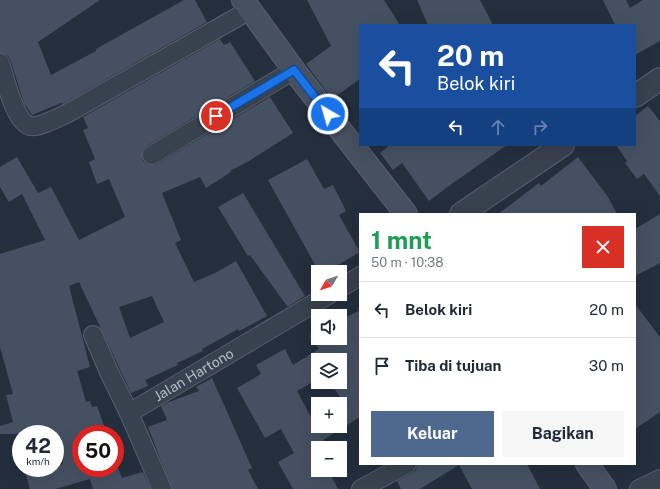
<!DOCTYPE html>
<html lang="id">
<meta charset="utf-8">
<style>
:root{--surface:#fff;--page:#f6f6f7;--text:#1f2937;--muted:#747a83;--line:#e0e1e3;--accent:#4f688e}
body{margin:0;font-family:"Public Sans",sans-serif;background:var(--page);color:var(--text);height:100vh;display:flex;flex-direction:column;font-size:15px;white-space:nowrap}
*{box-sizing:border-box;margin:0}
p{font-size:13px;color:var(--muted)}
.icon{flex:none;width:22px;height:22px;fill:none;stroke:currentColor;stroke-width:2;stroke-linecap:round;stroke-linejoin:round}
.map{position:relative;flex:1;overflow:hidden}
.side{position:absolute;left:359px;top:213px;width:277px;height:252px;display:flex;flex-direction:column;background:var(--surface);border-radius:0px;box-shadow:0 4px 16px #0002}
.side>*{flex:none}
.guide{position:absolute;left:359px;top:24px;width:277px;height:122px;border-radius:0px;box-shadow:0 4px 16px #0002;background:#1a4fa0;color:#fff;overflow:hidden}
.needle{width:26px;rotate:231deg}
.controls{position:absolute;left:311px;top:265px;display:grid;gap:8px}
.controls a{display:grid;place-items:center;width:36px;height:36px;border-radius:0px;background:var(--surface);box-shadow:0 4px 16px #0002;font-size:20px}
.speed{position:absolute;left:12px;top:425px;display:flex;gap:8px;font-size:20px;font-weight:700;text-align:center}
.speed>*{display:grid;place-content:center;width:52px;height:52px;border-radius:50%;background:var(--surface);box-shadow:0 4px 16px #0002;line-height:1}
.speed small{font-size:10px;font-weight:400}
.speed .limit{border:6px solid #d22;background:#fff;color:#111}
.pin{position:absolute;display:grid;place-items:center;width:34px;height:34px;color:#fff;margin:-17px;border:2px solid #fff;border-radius:50%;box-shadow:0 1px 4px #0007}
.me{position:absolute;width:44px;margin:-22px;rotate:322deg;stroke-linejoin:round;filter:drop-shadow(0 0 3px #0008)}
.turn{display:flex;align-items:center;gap:14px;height:84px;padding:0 12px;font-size:18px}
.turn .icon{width:52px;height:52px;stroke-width:2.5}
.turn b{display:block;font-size:28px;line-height:34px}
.lanes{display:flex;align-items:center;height:38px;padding:0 12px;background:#0003;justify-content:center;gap:20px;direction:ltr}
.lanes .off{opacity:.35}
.round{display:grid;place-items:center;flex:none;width:42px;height:42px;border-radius:0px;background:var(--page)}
.headline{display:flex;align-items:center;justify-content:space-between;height:68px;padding:0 12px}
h1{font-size:24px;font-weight:700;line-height:30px;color:#1e9e55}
.cta{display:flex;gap:8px;margin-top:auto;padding:8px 12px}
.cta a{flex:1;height:46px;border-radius:0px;background:var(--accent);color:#fff;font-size:16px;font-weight:700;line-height:46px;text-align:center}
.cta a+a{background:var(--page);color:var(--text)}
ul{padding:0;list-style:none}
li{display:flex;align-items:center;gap:12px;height:56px;padding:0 12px;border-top:1px solid var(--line)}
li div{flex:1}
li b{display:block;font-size:15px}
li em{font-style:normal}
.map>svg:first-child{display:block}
</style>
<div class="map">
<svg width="660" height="489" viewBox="0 0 660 489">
<rect width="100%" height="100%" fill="#242f3e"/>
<path fill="#455162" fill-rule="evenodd" d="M 0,0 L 100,0 L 38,42 L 51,75 L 96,51 L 96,49 L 184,0 L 195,0 L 207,22 L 63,104 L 61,103 L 32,115 L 24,103 L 10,59 L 7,55 L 0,53 Z
M 307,0 L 384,0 L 400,25 L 360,25 L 360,79 L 332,99 L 306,64 L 331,46 Z
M 417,0 L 480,0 L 493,25 L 428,25 Z
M 603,0 L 626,0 L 630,8 L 643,0 L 660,0 L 660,41 L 635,55 L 635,25 L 615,25 Z
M 220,39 L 224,45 L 230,42 L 255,81 L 147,146 L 143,150 L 142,156 L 143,161 L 147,164 L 153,165 L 157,164 L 270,97 L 293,133 L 249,161 L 230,171 L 231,172 L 206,188 L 200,177 L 162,193 L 181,240 L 175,243 L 194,282 L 215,273 L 236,261 L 267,316 L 239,331 L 238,329 L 202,349 L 203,351 L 177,363 L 178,365 L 145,380 L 148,386 L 131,393 L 79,282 L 69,286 L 90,367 L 77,371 L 86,402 L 90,401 L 92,407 L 97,406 L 107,434 L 81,434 L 81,468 L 118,468 L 122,478 L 143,472 L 151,489 L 93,489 L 90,479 L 55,489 L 30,489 L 24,468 L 55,468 L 55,466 L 63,464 L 55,434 L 0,434 L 0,426 L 13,422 L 6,395 L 13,394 L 0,347 L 0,254 L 45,240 L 22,194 L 9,202 L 0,187 L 0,167 L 17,157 L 38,193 L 51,187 L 79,240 L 125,217 L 109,179 L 97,184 L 89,162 L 95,159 L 83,130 L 88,128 L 83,117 ZM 152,296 L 164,322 L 130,338 L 119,307 Z
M 648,106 L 660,121 L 660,196 L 644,174 L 637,179 L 625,163 L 627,161 L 616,145 L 635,145 L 635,116 Z
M 390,145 L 507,145 L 453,183 L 429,201 L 402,163 L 393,170 L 380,153 Z
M 578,157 L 608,197 L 617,214 L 498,214 L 539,183 L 541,186 Z
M 307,159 L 324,189 L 333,185 L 346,211 L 339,215 L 360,252 L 326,272 L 319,272 L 268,180 Z
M 243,193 L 305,296 L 289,306 L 287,306 L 250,255 L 248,256 L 218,207 Z
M 660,214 L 660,263 L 635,276 L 635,229 Z
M 635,304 L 660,337 L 660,412 L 635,429 Z
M 360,310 L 360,417 L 323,440 L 328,448 L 318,448 L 318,470 L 333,470 L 329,472 L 338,489 L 293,489 L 278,462 L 294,453 L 281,429 L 265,438 L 237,388 L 261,374 L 256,365 L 285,349 L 293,365 L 319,349 L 309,336 L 318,329 L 318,338 L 340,338 L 340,318 L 341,320 ZM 318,360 L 340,360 L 340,382 L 330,382 L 342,400 L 336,404 L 340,404 L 340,426 L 318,426 L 318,415 L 312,419 L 297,391 L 318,379 Z
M 212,378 L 252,468 L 248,470 L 258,489 L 172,489 L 148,427 L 167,420 L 161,406 L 169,402 L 199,391 L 196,387 Z
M 420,464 L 527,464 L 540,489 L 472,489 L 459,465 L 420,489 L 401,489 L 397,481 L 412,473 L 416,470 L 417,466 Z"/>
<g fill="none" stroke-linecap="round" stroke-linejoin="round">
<g stroke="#565f6c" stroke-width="20">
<g id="minor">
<path d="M 0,63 C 5,77 14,121 30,126 C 39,128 59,117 68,113 L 250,10"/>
<path d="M 152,155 L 294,70"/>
<path d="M 340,288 L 360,276"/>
<path d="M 93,335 L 109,372 L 129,413"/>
<path id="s1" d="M 162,489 L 129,413 L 330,294"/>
<path d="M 361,489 L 407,464"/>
<path d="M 639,489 L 660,479"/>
</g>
</g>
<g stroke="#565f6c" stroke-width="24">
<path id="tertiary" d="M 635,96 L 660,79
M 461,214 L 563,145"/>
</g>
<g stroke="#565f6c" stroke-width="24">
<path id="secondary" d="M 243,0 L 299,77 L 406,214
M 587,464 L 605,489"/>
</g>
<use href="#minor" stroke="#38414e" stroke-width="18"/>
<use href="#tertiary" stroke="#38414e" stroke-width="22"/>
<use href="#secondary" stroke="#465061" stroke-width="22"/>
</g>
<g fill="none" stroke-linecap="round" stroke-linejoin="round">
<g stroke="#114b97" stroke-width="10">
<path id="route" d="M 216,116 L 294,70 L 328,114"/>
</g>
<use href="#route" stroke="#1a73e8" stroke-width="7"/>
</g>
<g text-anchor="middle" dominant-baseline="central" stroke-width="3.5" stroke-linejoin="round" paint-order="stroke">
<g font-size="14" fill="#b4bcc9" stroke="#1d2633">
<text stroke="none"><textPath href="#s1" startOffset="158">Jalan Hartono</textPath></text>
</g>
</g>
</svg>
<div class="controls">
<a><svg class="needle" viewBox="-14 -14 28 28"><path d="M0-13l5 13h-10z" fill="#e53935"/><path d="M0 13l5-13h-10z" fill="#747a83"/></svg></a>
<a><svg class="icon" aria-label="sound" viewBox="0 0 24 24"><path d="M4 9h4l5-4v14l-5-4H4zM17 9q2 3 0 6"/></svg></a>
<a><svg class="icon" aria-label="layers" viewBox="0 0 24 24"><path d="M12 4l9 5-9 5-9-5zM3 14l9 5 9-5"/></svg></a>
<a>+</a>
<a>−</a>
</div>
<div class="speed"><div>42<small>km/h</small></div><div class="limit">50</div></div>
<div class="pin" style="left:216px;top:116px;background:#d93025"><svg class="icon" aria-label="arrive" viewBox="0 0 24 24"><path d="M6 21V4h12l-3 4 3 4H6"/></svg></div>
<svg class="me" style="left:328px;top:114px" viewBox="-20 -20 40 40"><circle r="17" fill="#1a73e8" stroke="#fff" stroke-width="3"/><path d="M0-11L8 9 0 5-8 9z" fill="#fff"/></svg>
<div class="guide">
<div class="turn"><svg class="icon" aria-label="left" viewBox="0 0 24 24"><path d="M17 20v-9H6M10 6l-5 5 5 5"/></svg><div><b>20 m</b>Belok kiri</div></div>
<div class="lanes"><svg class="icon" aria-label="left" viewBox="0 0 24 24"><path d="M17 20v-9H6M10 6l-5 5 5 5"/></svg><svg class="icon off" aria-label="ahead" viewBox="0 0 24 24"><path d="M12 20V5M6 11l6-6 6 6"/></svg><svg class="icon off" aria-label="right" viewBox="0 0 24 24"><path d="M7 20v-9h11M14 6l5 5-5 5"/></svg></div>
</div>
<section class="side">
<div class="headline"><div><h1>1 mnt</h1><p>50 m · 10:38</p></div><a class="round" style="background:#d93025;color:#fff"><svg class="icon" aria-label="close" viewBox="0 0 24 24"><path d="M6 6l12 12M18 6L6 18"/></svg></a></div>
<ul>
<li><svg class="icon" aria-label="left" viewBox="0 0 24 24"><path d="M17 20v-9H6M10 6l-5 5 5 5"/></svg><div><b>Belok kiri</b></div><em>20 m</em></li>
<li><svg class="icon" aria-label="arrive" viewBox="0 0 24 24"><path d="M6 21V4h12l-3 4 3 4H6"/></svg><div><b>Tiba di tujuan</b></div><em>30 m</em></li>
</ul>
<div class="cta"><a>Keluar</a><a>Bagikan</a></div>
</section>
</div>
